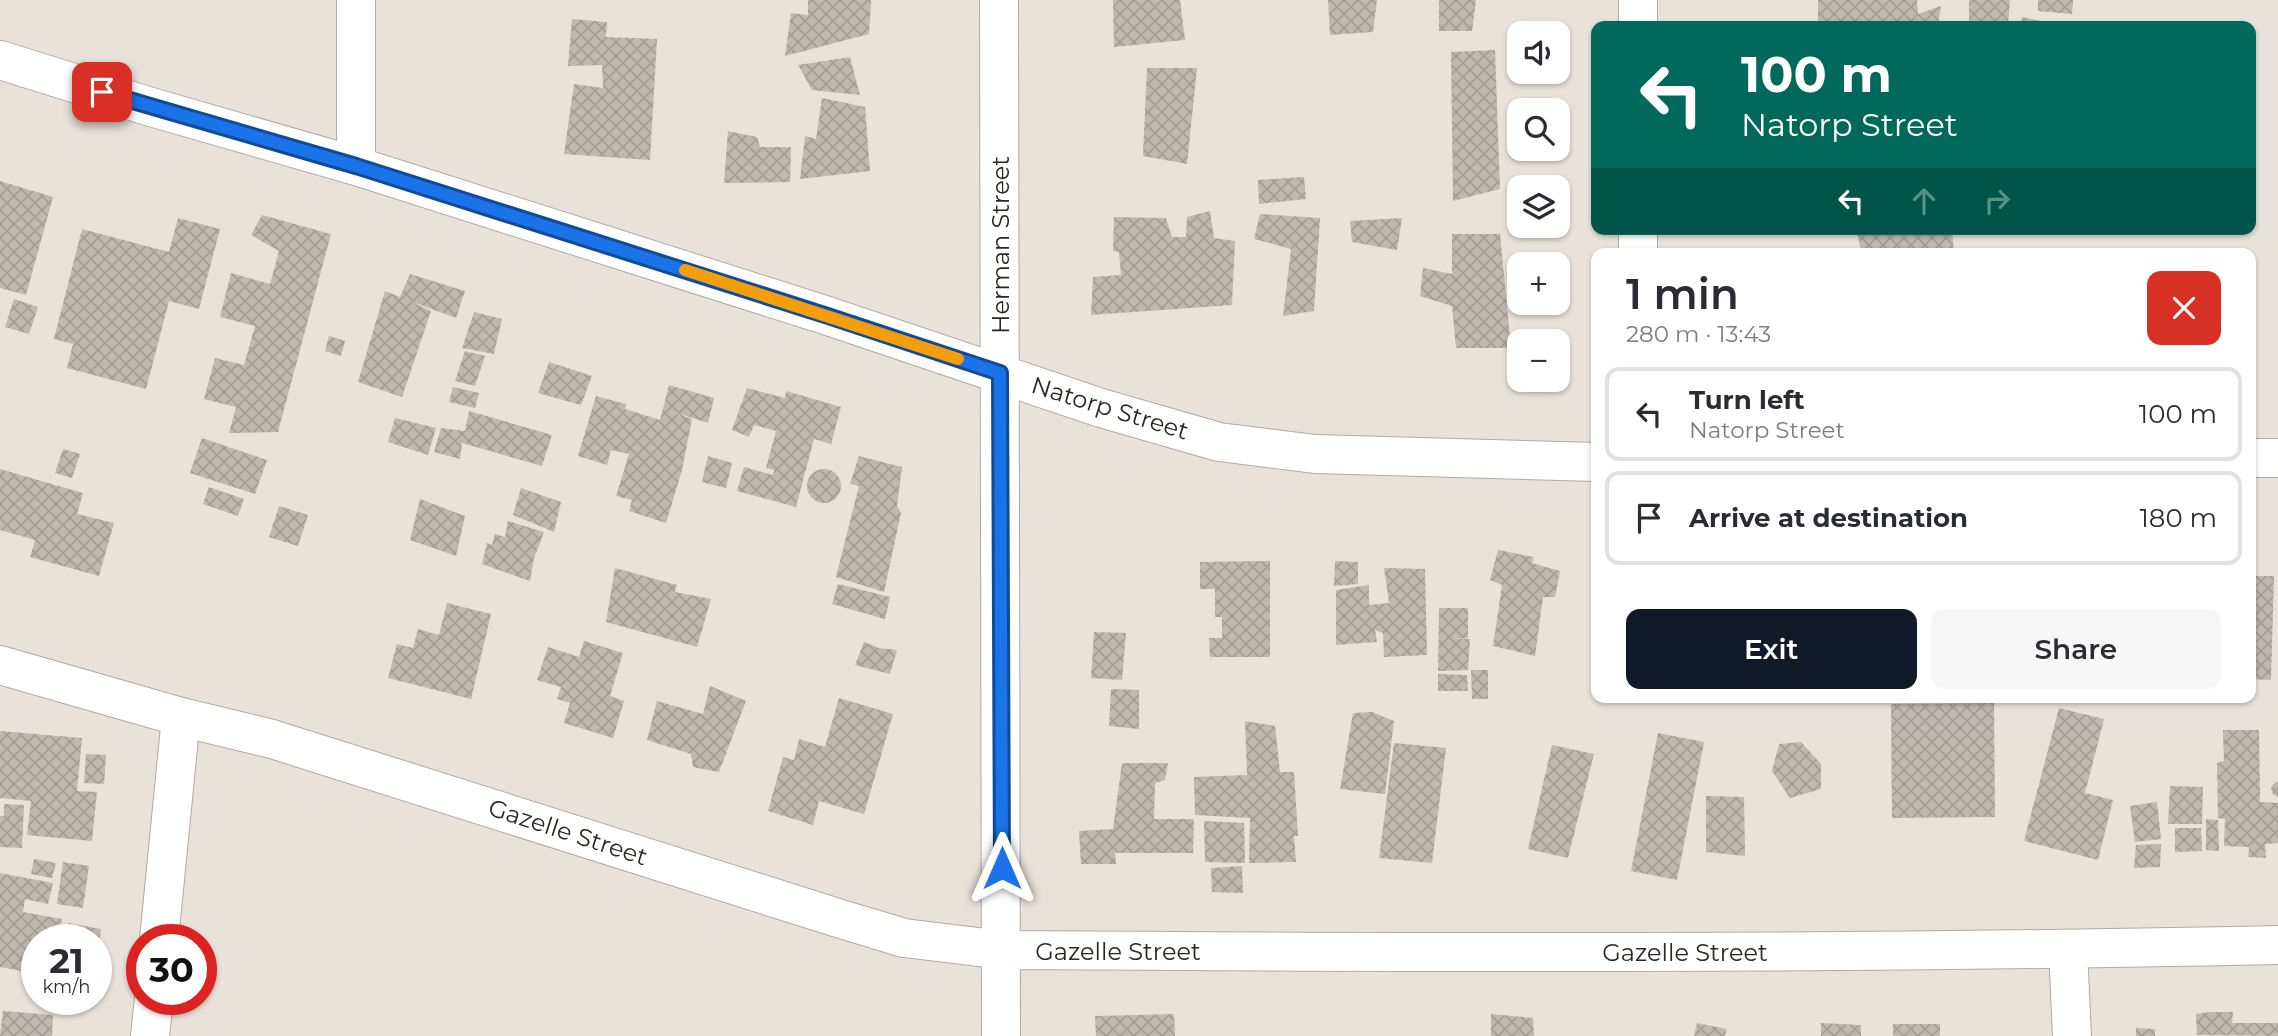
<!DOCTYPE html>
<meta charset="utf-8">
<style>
:root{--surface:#fff;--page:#f7f7f7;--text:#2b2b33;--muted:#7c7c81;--line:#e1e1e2;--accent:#111827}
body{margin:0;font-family:Montserrat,sans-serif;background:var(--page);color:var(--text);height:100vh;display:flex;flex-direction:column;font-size:26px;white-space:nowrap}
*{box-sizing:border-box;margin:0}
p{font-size:23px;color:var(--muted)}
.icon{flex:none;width:38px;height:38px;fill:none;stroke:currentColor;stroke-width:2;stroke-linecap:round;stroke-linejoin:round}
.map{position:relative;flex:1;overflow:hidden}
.drawer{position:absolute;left:1591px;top:248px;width:665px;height:455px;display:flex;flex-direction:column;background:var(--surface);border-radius:14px;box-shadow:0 2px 5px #0004}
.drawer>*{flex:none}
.top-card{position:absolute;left:1591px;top:21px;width:665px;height:214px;border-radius:14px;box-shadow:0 2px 5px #0004;background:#00695c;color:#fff;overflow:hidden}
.tools{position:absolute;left:1507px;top:21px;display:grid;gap:14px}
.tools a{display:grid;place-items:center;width:63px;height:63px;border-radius:14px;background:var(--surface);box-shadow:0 2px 5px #0004;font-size:35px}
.speed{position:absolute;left:21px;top:924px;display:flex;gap:14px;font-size:35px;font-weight:700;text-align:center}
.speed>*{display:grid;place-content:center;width:91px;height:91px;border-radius:50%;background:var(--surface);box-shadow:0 2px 5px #0004;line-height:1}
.speed small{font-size:18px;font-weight:400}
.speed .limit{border:10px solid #d22;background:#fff;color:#111}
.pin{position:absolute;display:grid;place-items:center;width:60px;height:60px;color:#fff;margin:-30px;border-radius:14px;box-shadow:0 4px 10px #0006}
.me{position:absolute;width:77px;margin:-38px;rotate:0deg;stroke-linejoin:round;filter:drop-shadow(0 0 5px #0008)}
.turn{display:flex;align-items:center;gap:24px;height:147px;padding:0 35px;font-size:32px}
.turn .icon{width:91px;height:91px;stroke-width:2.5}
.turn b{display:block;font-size:49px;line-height:60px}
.lanes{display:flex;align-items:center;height:66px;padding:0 35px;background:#0003;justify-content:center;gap:35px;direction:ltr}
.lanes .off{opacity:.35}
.round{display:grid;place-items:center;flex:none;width:74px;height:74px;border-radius:14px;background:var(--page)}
.head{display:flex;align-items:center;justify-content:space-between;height:119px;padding:0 35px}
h1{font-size:42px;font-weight:600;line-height:52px}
.action{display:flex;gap:14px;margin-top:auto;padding:14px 35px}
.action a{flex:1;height:80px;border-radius:14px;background:var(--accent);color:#fff;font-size:28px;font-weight:600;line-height:80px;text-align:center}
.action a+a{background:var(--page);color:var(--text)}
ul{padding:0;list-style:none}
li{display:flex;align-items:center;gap:21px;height:94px;margin:0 14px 10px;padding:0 21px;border:4px solid var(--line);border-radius:14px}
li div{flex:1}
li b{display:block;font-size:26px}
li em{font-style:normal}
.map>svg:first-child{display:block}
</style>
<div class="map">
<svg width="2278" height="1036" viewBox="0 0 2278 1036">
<defs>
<pattern id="building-cross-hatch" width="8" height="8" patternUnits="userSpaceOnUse" patternTransform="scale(1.75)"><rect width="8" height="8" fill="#bfb8b0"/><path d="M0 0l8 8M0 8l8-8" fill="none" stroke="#a49e97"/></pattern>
</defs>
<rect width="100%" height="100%" fill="#e9e2da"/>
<path fill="url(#building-cross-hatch)" d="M 808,0 L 871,0 L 869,34 L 785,56 L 791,13 L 808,15 Z
M 1113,0 L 1180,0 L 1185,40 L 1114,47 Z
M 1328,0 L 1377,0 L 1373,32 L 1330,35 Z
M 1439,0 L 1476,0 L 1472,31 L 1439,31 Z
M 1818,0 L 1917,0 L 1918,14 L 1941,6 L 1938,26 L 1818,26 Z
M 1969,0 L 2010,0 L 2008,26 L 1969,26 Z
M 2038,0 L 2073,0 L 2072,14 L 2038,11 Z
M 2022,17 L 2045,22 L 2045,26 L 2021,26 Z
M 572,19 L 607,22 L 606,37 L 657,39 L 650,160 L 564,154 L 574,84 L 603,88 L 602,65 L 568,66 Z
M 1495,50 L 1500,189 L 1453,201 L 1451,52 Z
M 850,57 L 860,95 L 812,90 L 798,65 Z
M 1147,68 L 1197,68 L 1187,164 L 1143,156 Z
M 822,98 L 865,107 L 870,171 L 800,179 L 805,136 L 816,139 Z
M 728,131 L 757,137 L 760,147 L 791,147 L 790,182 L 724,183 Z
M 1304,177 L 1306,199 L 1259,204 L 1258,180 Z
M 0,181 L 53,197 L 26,295 L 0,288 Z
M 1210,211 L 1214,238 L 1235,241 L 1232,305 L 1091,315 L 1093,277 L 1121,275 L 1119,252 L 1113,251 L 1114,217 L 1166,218 L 1172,237 L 1186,237 L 1187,217 Z
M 1260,214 L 1320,218 L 1314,311 L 1283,316 L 1291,249 L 1254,239 Z
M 262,215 L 331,234 L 278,432 L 229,433 L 236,407 L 204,399 L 215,358 L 244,365 L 255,326 L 220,317 L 231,273 L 270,284 L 279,251 L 251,235 Z
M 178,218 L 220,229 L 199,309 L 169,301 L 146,389 L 67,368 L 73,344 L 54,339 L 82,229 L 169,252 Z
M 1402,218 L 1397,250 L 1352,242 L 1350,221 Z
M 1856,229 L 1952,229 L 1954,254 L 1862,254 Z
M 1452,234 L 1500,234 L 1511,348 L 1456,348 L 1452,306 L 1420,296 L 1423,268 L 1452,274 Z
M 410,274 L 465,291 L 456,318 L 410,301 L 431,311 L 402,397 L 358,382 L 385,291 L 400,297 Z
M 14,299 L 38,307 L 29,334 L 5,327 Z
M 474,312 L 502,319 L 494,354 L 462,348 Z
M 329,336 L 345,341 L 341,356 L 325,351 Z
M 465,351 L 485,356 L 475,386 L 455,381 Z
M 549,362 L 592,376 L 581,405 L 538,393 Z
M 669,385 L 714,398 L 708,423 L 671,411 L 692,419 L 682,470 L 666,523 L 629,511 L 632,500 L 616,496 L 629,454 L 611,450 L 607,465 L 578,456 L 596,396 L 626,404 L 625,409 L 660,420 Z
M 453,387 L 479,393 L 475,408 L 449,402 Z
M 747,388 L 785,398 L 786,391 L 841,407 L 831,444 L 814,439 L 796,507 L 737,491 L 744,467 L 773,475 L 774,470 L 766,468 L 776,431 L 754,425 L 749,437 L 732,430 Z
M 469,411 L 552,435 L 542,466 L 462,443 L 460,459 L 434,452 L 441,428 L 465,431 Z
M 395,418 L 436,428 L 428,455 L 388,442 Z
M 202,438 L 267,460 L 255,494 L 190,473 Z
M 63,449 L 80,454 L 72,478 L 55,473 Z
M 708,456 L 732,463 L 726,488 L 702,482 Z
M 859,456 L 902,467 L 897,506 L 901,513 L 884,592 L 836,577 L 859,486 L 850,484 Z
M 0,469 L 83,493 L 77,514 L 114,523 L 99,576 L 30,557 L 35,540 L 0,530 Z
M807 486a17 17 0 1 1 34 0a17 17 0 1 1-34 0Z
M 209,487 L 244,499 L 238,516 L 203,504 Z
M 521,488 L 561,502 L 554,532 L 513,515 Z
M 420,499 L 465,516 L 456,556 L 410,540 Z
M 279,506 L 308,515 L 298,546 L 269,537 Z
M 508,521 L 544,532 L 534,558 L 530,581 L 482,564 L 487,543 L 492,545 L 495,534 L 505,537 Z
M 1498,550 L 1534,557 L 1532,563 L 1560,571 L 1555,597 L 1543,597 L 1535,656 L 1493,646 L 1502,585 L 1490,580 Z
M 1270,561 L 1270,657 L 1210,657 L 1209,638 L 1222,638 L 1222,617 L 1215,617 L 1215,589 L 1200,589 L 1200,562 Z
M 1335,561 L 1358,562 L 1358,584 L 1334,586 Z
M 615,568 L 677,585 L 675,592 L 711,599 L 697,647 L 606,622 Z
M 1384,568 L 1425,569 L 1427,655 L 1384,657 L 1383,633 L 1375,630 L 1377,642 L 1336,645 L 1336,590 L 1369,585 L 1369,605 L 1389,603 Z
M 2250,576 L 2274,576 L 2271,680 L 2250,679 Z
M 838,584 L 890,597 L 885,619 L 832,604 Z
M 447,603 L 491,614 L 471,699 L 388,678 L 397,644 L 413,648 L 418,629 L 439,635 Z
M 1439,608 L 1468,608 L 1468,638 L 1450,638 L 1470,639 L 1468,670 L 1438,671 Z
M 1094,632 L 1126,633 L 1122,680 L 1091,678 Z
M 584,641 L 623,653 L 610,696 L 624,701 L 613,738 L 564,723 L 570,703 L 557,699 L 561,687 L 537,680 L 548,647 L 579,657 Z
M 864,642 L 879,648 L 897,650 L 890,674 L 855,665 Z
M 1471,670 L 1488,670 L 1488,699 L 1472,699 Z
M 1438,674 L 1467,675 L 1468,691 L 1438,691 Z
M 710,686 L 746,701 L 719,772 L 693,767 L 691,754 L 647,740 L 657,701 L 703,714 Z
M 1111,689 L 1139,690 L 1139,729 L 1109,726 Z
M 839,698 L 893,714 L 864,814 L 819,801 L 813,825 L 768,811 L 783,757 L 794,760 L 799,739 L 825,747 Z
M 1994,703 L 1995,817 L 1892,818 L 1891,704 Z
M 2059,708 L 2104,719 L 2085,793 L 2113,800 L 2098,860 L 2024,841 Z
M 1372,712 L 1394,721 L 1385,794 L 1340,789 L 1353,713 Z
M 1245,721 L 1275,726 L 1280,772 L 1294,772 L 1298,836 L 1294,836 L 1296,862 L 1249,863 L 1250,818 L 1195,815 L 1194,777 L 1247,775 Z
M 2223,730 L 2259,730 L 2260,802 L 2278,803 L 2278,843 L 2265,844 L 2266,858 L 2248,857 L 2249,847 L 2224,846 L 2225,819 L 2218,818 L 2217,763 L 2224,761 Z
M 0,731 L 82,738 L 77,791 L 97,792 L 92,841 L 27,835 L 31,801 L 0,798 Z
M 1658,733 L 1704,742 L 1677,880 L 1631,871 Z
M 1801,742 L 1821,764 L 1821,789 L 1790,798 L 1772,771 L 1779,744 Z
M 1394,743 L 1446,748 L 1432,863 L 1379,858 Z
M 1552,745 L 1594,754 L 1568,858 L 1528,849 Z
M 86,754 L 106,755 L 104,784 L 84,783 Z
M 1122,763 L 1168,763 L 1165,780 L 1155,783 L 1154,819 L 1194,819 L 1193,853 L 1115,853 L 1116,864 L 1081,864 L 1079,831 L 1113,829 Z
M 2278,781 L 2278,797 L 2273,794 L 2271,789 L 2273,784 Z
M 2170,786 L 2203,787 L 2202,824 L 2168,824 Z
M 1706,796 L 1744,797 L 1745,856 L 1706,852 Z
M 2157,802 L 2161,839 L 2135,842 L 2130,806 Z
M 4,804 L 24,805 L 22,848 L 0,847 L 0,816 L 4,816 Z
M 2206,819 L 2218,820 L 2219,851 L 2206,850 Z
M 1204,821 L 1244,823 L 1245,863 L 1205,862 Z
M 2175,828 L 2201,828 L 2202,851 L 2175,852 Z
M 2161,844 L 2160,867 L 2134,868 L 2136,845 Z
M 34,859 L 56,863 L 52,878 L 31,874 Z
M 63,862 L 89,866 L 83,908 L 57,904 Z
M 1242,866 L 1243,893 L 1212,892 L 1211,868 Z
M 0,873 L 53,883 L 48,904 L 25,899 L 23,912 L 62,919 L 58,940 L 37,940 L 37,974 L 0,967 Z
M 68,923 L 101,929 L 98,951 L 96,940 L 65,940 Z
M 3,1011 L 53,1015 L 52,1036 L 0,1036 Z
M 2210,1012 L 2233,1012 L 2232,1023 L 2278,1023 L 2278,1036 L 2197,1035 L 2196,1014 Z
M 1174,1014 L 1175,1036 L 1096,1036 L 1095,1016 Z
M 1491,1014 L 1533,1018 L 1534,1036 L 1491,1036 Z
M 1697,1023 L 1727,1029 L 1725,1036 L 1694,1036 Z
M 1821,1023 L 1861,1025 L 1861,1036 L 1821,1036 Z
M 1893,1024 L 1940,1024 L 1940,1036 L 1893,1036 Z
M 2136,1028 L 2155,1029 L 2155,1036 L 2136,1036 Z"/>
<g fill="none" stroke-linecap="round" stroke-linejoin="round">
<g stroke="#b1aaa3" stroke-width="40">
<path id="street" d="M 999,0 L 1001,1036
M 1638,26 L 1638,0
M 0,60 L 151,107 L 356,166 L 828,316 L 1101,408 L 1219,442 L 1315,454 L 1596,462
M 356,166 L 356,0
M 1638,254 L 1638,229
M 2250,458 L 2278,458
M 0,665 L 181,717 L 272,739 L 841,919 L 904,938 L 1003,950 C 1428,953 1853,954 2278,945
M 159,940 L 181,717
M 2068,949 L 2072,1036
M 150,1036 L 154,999"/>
</g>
<use href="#street" stroke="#fff" stroke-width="38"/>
</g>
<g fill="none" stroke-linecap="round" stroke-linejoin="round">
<g stroke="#114b97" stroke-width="18">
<path id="route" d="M 102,92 L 356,166 L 828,316 L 1000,373 L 1002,868"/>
</g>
<use href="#route" stroke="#1a73e8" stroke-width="12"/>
<path stroke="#f59e0b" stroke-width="12" d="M 685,270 L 958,359"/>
</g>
<g text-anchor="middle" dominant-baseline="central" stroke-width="7" stroke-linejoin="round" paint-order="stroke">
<g font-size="24" fill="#2a2724" stroke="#fff">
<text transform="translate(1000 245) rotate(-90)">Herman Street</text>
<text transform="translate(1110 408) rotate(17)">Natorp Street</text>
<text transform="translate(568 832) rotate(18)">Gazelle Street</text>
<text x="1118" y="951">Gazelle Street</text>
<text x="1685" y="952">Gazelle Street</text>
</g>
</g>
</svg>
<div class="tools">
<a><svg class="icon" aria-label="sound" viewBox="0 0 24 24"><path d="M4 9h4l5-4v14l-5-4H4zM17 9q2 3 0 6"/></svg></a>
<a><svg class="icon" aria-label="search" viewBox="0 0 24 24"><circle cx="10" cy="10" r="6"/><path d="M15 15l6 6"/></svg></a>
<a><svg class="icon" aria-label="layers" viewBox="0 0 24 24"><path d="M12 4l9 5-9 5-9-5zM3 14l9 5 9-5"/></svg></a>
<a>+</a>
<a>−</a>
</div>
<div class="speed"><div>21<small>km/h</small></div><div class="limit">30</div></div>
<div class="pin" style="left:102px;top:92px;background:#d93025"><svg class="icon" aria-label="arrive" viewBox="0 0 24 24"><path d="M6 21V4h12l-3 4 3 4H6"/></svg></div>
<svg class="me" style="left:1002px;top:868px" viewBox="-20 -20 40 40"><path d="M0-17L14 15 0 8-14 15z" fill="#1a73e8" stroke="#fff" stroke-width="4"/></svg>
<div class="top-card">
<div class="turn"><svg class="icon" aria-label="left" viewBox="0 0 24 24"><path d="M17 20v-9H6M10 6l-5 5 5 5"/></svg><div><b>100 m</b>Natorp Street</div></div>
<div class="lanes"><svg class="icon" aria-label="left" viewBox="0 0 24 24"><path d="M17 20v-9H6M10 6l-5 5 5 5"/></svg><svg class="icon off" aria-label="ahead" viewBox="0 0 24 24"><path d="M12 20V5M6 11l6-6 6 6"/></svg><svg class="icon off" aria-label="right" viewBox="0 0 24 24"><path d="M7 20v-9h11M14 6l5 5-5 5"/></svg></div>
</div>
<section class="drawer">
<div class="head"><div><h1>1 min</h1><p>280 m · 13:43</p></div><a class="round" style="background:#d93025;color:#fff"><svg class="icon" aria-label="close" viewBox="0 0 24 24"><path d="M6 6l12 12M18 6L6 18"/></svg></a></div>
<ul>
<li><svg class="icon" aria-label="left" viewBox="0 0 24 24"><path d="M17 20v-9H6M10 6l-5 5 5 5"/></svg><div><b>Turn left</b><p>Natorp Street</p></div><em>100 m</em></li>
<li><svg class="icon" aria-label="arrive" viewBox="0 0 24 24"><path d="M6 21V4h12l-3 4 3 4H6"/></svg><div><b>Arrive at destination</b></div><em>180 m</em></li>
</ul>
<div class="action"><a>Exit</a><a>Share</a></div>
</section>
</div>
